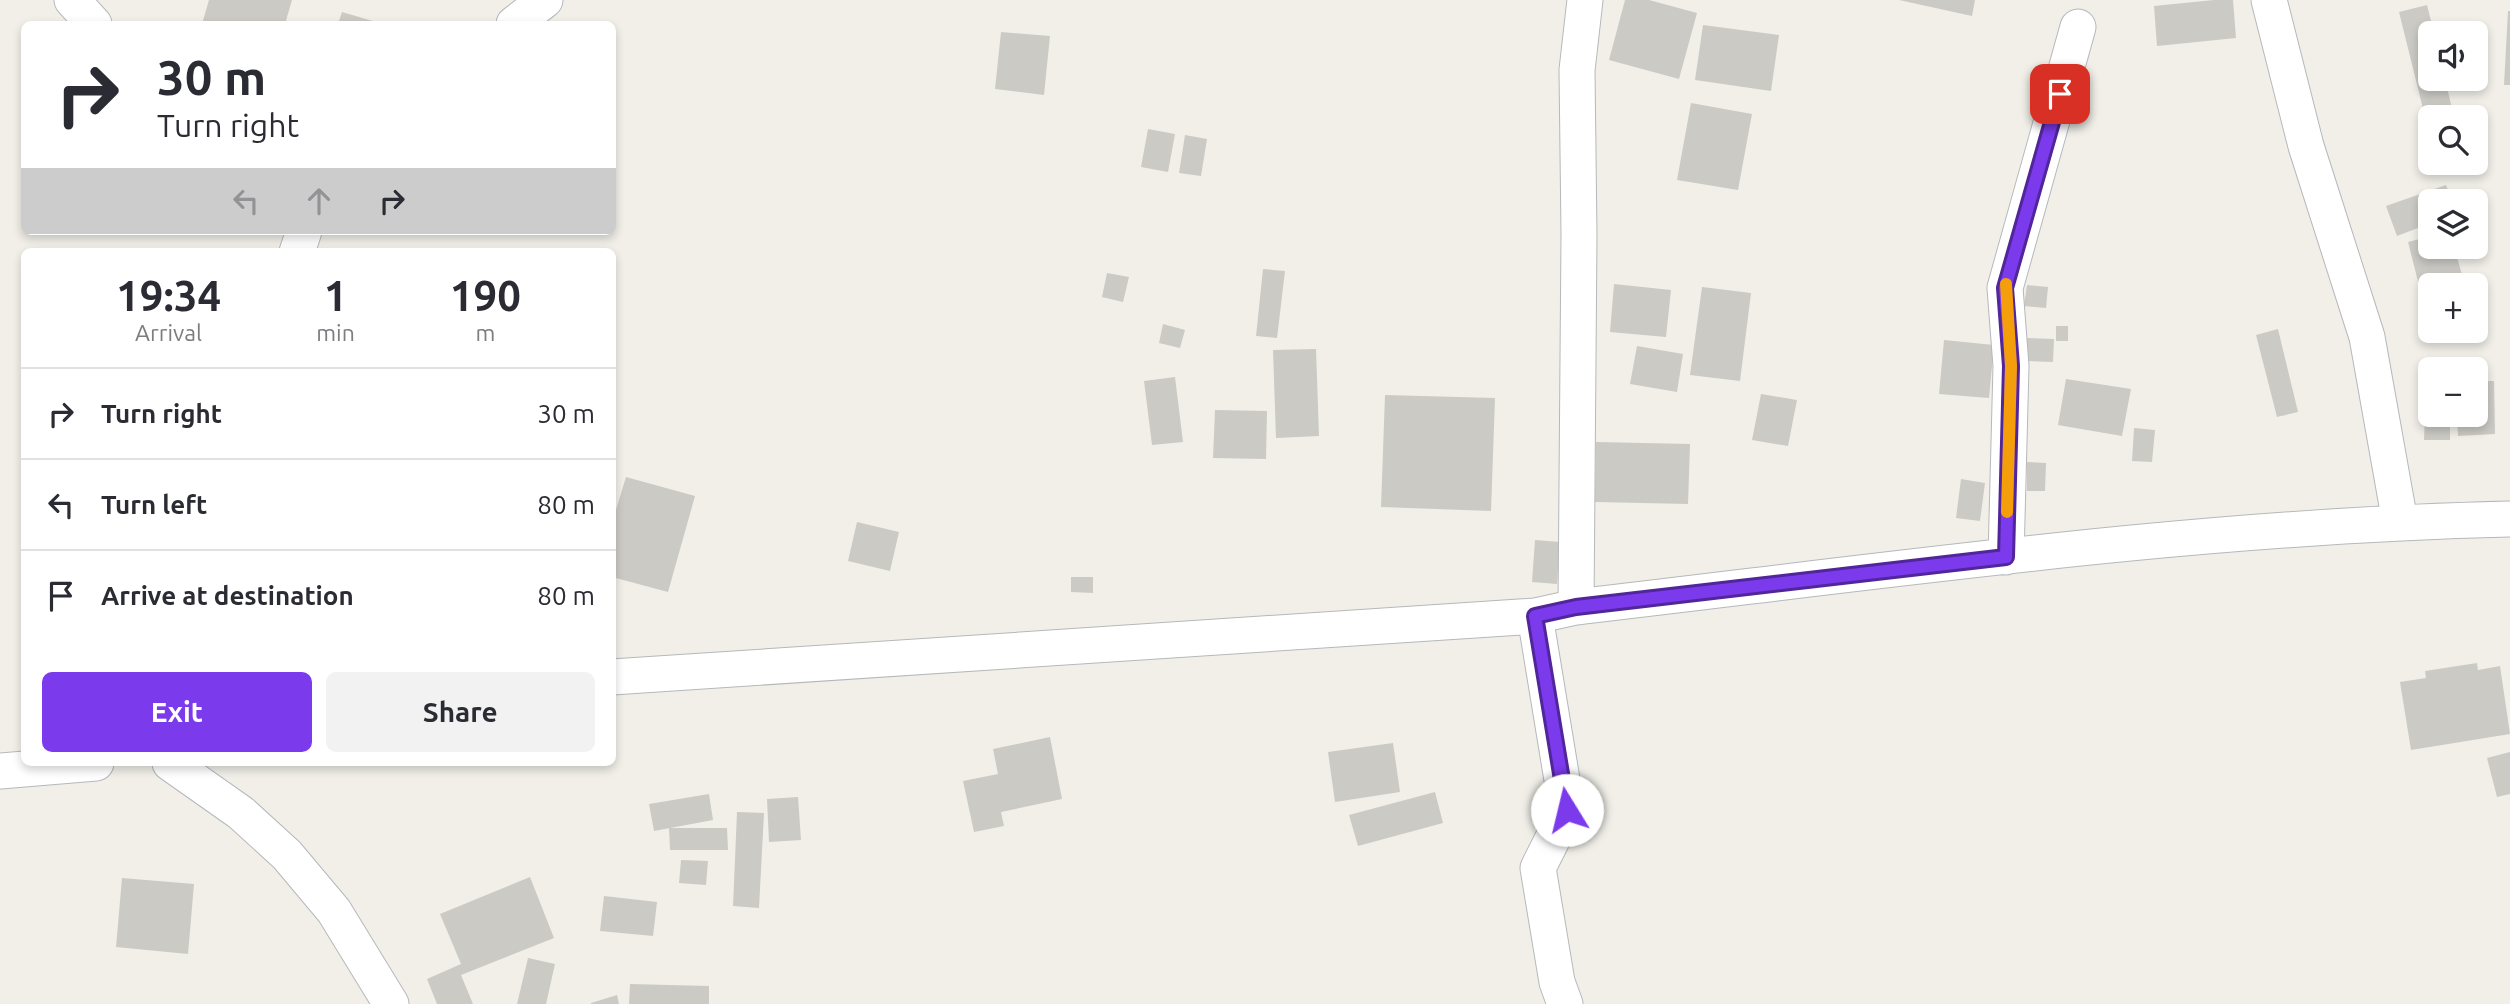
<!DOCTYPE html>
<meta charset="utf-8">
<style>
:root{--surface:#fff;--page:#f2f2f3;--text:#2b2b33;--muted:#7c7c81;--line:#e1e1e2;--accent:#7c3aed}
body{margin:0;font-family:Ubuntu,sans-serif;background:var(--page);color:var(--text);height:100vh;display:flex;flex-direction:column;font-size:26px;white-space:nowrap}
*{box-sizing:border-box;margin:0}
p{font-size:23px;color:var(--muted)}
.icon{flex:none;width:38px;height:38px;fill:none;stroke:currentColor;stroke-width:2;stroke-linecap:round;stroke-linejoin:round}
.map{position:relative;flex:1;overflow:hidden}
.panel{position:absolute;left:21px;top:248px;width:595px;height:518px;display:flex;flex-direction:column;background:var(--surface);border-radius:10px;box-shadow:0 4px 10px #0003}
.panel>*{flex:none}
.hud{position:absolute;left:21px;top:21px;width:595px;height:214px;border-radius:10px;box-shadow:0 4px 10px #0003;background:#fff;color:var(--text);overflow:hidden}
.fabs{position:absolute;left:2418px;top:21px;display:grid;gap:14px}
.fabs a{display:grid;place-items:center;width:70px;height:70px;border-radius:10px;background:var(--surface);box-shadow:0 4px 10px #0003;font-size:35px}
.pin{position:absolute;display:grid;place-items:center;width:60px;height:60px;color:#fff;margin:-30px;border-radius:14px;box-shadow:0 4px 10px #0006}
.me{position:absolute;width:77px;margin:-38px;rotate:351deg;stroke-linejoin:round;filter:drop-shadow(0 0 5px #0008)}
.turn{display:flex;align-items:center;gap:24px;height:147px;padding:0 21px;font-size:32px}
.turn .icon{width:91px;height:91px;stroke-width:2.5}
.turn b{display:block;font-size:49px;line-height:60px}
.lanes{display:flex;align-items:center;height:66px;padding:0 21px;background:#0003;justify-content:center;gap:35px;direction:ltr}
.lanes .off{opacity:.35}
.eta{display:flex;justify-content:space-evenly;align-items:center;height:119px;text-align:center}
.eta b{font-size:42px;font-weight:600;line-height:49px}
.action{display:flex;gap:14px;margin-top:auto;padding:14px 21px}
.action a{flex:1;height:80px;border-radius:10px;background:var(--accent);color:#fff;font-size:28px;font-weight:600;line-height:80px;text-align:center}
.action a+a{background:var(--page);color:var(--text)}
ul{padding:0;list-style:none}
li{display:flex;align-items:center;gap:21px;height:91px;padding:0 21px;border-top:2px solid var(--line)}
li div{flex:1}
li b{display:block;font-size:26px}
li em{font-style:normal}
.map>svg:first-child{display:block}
</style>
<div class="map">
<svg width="2510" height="1004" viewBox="0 0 2510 1004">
<rect width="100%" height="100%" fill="#f1efe8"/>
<path fill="#cccac5" d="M 209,0 L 292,0 L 285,24 L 202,24 Z
M 1625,0 L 1649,0 L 1697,13 L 1679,79 L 1609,60 Z
M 1899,0 L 1975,0 L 1972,16 Z
M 2214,0 L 2233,0 L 2236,38 L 2157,46 L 2154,6 Z
M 2427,5 L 2434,33 L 2431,33 L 2431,79 L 2445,79 L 2454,117 L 2431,117 L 2430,137 L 2399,12 Z
M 2508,11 L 2510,11 L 2510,85 L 2504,85 Z
M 342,12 L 383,24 L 338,24 Z
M 1703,25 L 1779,35 L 1771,91 L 1695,80 Z
M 1001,32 L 1050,36 L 1044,95 L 995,89 Z
M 1691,103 L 1752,114 L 1738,190 L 1677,180 Z
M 1148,129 L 1175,134 L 1168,172 L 1141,167 Z
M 1185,135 L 1207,139 L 1201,176 L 1179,173 Z
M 2446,185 L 2452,201 L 2431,201 L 2431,223 L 2397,236 L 2386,206 Z
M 2431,236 L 2431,247 L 2454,247 L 2465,285 L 2431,285 L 2431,295 L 2422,297 L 2408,242 Z
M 1263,269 L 1285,271 L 1277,338 L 1256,336 Z
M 1107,273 L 1129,277 L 1123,302 L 1102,297 Z
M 1614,284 L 1671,290 L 1666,337 L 1610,332 Z
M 2027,285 L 2048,287 L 2046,308 L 2024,306 Z
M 1702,287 L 1751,293 L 1740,381 L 1690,375 Z
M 1163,324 L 1185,330 L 1180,348 L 1159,343 Z
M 2056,326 L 2068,326 L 2068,341 L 2056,341 Z
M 2278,329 L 2298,412 L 2277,417 L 2256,335 Z
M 2027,338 L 2054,339 L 2053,362 L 2026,361 Z
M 1944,340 L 1994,345 L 1989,398 L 1939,394 Z
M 1637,346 L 1683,354 L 1677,392 L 1630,384 Z
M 1316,349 L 1319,436 L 1276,438 L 1273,350 Z
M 1175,377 L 1183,442 L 1152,445 L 1144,381 Z
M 2066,379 L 2131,389 L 2122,436 L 2058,425 Z
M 2476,381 L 2494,381 L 2495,434 L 2458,436 L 2457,415 L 2476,415 Z
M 1761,394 L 1797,400 L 1788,446 L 1752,440 Z
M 1385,395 L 1495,398 L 1491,511 L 1381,507 Z
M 1215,410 L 1267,411 L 1266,459 L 1213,458 Z
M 2425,414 L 2450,415 L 2450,440 L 2424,440 Z
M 2134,428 L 2155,430 L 2152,462 L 2132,461 Z
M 1596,442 L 1690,444 L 1688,504 L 1595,502 Z
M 2027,462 L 2046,463 L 2045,491 L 2027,491 Z
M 626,477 L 695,496 L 668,592 L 612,577 L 612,523 Z
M 1961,479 L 1985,483 L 1980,521 L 1956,518 Z
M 857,522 L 899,532 L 890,571 L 848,561 Z
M 1535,540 L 1560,542 L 1557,584 L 1532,582 Z
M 1071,577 L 1093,577 L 1093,593 L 1071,592 Z
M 2477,663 L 2478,670 L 2500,666 L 2510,734 L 2411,750 L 2400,682 L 2426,678 L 2425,671 Z
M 1050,737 L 1062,799 L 1001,812 L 1004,826 L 974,832 L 963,781 L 998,774 L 993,749 Z
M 1393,743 L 1400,792 L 1335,802 L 1328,752 Z
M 2510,752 L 2510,794 L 2497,797 L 2487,758 Z
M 1435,792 L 1443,823 L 1358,846 L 1349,815 Z
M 709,794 L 713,820 L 654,831 L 649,804 Z
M 798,797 L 801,840 L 769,842 L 767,799 Z
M 737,812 L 764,813 L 759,908 L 733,906 Z
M 669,828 L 727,828 L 728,850 L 670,850 Z
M 681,860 L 708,861 L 706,885 L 679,883 Z
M 530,877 L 554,938 L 461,975 L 473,1004 L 437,1004 L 427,979 L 461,964 L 440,914 Z
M 122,878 L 194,884 L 188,954 L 116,947 Z
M 604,896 L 657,902 L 653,936 L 600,931 Z
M 528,958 L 555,964 L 546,1004 L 517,1004 Z
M 630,984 L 709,986 L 709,1004 L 629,1004 Z
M 617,995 L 619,1004 L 591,1004 L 591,1003 Z"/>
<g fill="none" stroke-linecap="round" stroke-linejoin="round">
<g stroke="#b5b8bc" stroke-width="37">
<path id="street" d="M 72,0 L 94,24
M 2269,0 L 2306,146 L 2367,337 L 2400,522
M 514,24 L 545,0
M 297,252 L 304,231
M 2006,557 L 2011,366 L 2005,288 L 2078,27
M 1576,607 L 1579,235 L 1577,70 L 1585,0
M 1535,616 L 1567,810 L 1538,868 L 1557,982 L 1565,1004
M 612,677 L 1535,616 L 1576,607 C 1886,571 2198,526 2510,519
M 170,763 L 241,813 L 287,855 L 334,911 L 391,1004
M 0,771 L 96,763"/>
</g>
<use href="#street" stroke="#fff" stroke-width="35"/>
</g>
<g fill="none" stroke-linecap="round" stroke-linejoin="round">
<g stroke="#51269a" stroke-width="18">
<path id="route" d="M 1567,810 L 1535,616 L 1576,607 L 2006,557 L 2011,366 L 2005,288 L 2060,94"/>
</g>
<use href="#route" stroke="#7c3aed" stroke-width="12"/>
<path stroke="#f59e0b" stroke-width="12" d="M 2006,284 L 2011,366 L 2007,512"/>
</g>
</svg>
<div class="fabs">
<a><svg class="icon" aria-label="sound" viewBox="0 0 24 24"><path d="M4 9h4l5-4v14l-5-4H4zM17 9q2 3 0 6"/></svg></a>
<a><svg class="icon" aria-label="search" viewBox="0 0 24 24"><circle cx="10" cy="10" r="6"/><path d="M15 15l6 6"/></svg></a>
<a><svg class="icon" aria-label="layers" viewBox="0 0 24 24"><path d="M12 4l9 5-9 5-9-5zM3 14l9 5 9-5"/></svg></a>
<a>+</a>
<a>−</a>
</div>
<div class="pin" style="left:2060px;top:94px;background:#d93025"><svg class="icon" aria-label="arrive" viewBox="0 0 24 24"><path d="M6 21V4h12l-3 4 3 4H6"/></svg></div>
<svg class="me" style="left:1567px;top:810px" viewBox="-20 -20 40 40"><circle r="19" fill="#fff"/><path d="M0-13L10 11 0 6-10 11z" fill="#7c3aed"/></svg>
<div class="hud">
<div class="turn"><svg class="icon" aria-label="right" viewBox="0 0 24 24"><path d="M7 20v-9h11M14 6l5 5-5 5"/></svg><div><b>30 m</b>Turn right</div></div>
<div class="lanes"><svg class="icon off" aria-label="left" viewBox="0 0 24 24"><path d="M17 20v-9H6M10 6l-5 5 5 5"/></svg><svg class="icon off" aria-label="ahead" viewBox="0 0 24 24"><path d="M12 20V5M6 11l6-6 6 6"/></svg><svg class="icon" aria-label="right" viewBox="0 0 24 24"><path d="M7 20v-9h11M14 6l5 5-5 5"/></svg></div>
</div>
<section class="panel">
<div class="eta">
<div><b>19:34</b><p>Arrival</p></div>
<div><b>1</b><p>min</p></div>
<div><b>190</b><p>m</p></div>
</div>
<ul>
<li><svg class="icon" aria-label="right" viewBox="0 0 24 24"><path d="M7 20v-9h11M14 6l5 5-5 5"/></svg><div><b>Turn right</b></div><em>30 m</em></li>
<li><svg class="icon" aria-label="left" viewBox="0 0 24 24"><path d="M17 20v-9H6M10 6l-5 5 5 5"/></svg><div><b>Turn left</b></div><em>80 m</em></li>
<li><svg class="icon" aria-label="arrive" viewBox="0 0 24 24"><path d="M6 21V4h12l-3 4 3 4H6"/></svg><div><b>Arrive at destination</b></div><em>80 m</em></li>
</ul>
<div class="action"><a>Exit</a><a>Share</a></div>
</section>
</div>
